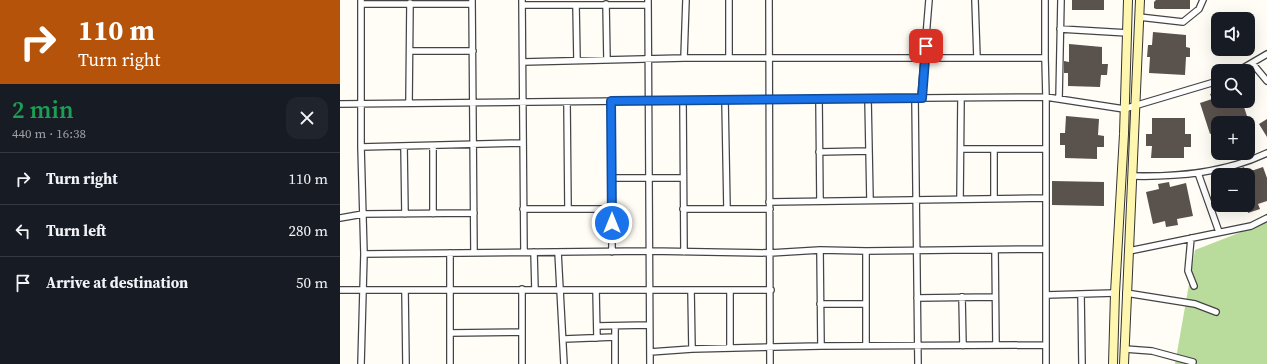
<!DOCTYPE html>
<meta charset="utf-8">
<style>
:root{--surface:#171b24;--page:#20242c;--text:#f1f3f6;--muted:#9ea1a6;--line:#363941}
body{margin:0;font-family:"Source Serif 4",serif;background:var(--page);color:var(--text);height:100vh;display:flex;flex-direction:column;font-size:15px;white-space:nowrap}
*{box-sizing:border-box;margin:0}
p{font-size:13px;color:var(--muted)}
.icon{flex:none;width:22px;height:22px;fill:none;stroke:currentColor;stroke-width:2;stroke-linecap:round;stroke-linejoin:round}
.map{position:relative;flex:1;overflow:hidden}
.side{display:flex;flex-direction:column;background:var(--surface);width:340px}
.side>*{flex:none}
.top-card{background:#b45309;color:#fff;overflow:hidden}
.buttons{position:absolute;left:871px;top:12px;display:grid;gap:8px}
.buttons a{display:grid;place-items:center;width:44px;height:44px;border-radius:8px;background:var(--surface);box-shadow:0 4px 16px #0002;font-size:20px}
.pin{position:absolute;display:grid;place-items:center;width:34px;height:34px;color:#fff;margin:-17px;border-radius:8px;box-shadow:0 2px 6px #0006}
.me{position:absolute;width:44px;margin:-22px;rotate:0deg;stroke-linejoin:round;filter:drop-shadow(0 0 3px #0008)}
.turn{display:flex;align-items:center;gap:14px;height:84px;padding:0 12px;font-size:18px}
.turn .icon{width:52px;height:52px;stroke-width:2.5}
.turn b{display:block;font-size:28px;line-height:34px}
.round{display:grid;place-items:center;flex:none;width:42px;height:42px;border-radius:12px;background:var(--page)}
.headline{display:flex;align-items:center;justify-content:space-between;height:68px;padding:0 12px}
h1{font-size:24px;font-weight:600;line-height:30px;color:#1e9e55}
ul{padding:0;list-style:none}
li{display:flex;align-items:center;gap:12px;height:52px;padding:0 12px;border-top:1px solid var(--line)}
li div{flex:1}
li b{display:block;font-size:15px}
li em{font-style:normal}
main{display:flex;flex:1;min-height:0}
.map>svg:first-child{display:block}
</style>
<main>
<section class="side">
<div class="top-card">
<div class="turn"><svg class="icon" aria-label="right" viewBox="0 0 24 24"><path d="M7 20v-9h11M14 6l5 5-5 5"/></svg><div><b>110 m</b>Turn right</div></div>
</div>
<div class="headline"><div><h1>2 min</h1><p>440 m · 16:38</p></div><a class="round"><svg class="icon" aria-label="close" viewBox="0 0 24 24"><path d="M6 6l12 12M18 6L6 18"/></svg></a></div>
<ul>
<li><svg class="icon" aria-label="right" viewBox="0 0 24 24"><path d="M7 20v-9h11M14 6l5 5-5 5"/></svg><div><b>Turn right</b></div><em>110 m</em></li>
<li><svg class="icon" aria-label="left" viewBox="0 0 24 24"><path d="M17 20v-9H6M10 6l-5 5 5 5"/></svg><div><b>Turn left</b></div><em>280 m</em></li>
<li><svg class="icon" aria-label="arrive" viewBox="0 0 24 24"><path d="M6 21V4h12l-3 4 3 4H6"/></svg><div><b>Arrive at destination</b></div><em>50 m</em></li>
</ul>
</section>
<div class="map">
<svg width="927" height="364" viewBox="0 0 927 364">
<rect width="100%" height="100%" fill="#fffdf5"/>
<path fill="#b9dc9c" d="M 927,222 L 927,364 L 835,364 L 855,250 Z"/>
<path fill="#5a524d" d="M 732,0 L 764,0 L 764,10 L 732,10 Z
M 816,0 L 850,0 L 850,9 L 816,9 L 814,8 L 814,2 Z
M 813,32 L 846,35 L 846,47 L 850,48 L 850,57 L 846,57 L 845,75 L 809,73 L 810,57 L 807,57 L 808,45 L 812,45 Z
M 729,44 L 762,47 L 762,64 L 768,64 L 767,75 L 761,75 L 760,87 L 728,86 L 728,73 L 724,73 L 724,61 L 729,62 Z
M 878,92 L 878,101 L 902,101 L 909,122 L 878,123 L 878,131 L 870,134 L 860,103 L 872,99 L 870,94 Z
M 726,116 L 759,119 L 758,135 L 764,136 L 764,147 L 757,147 L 757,159 L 725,158 L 725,145 L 720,145 L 720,133 L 725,133 Z
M 812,118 L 845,118 L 845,134 L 851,134 L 851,147 L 844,147 L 844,158 L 811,158 L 812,146 L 806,146 L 806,134 L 812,134 Z
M 927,119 L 927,137 L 919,124 Z
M 904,167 L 907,175 L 897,175 L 895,170 Z
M 923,167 L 927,178 L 927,201 L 918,204 L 920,209 L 908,213 L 906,205 L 908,205 L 908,172 Z
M 712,181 L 764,182 L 764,206 L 712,205 Z
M 829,182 L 830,187 L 846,183 L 853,216 L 837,219 L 838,225 L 826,227 L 825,221 L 813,224 L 806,192 L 819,189 L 818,184 Z"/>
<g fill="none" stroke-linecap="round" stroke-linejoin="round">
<g stroke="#444" stroke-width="8">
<path id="minor" d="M 21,0 L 21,147 L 24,254 L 21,364
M 132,0 L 134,253
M 182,0 L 184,252
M 308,0 L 310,364
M 389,0 L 389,58
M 429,0 L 430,364
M 635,0 L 637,58
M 705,0 L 705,58
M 21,4 L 132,4
M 266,4 L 267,60
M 182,5 L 308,5
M 236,5 L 237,60
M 799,17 L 843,22 L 859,9 L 863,0
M 720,29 L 788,33
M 70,51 L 133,51
M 344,58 L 346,0
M 183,62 L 344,58 L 705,58 L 706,97 L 581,98
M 912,63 L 927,81
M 898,71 L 927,54
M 479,99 L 480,201
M 528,99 L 530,200
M 719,99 L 721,0
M 385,100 L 387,209
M 271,101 L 272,252
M 343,101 L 344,252
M 227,102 L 228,209
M 69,103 L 70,3
M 0,104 L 575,98
M 64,146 L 65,214
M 93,146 L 93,214
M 21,147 L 183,143
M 621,149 L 705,149
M 479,152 L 529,151
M 858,173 L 879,232
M 792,176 C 838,177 885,173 927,153
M 271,178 L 343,178
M 620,199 L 621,98
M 654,199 L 654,149
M 429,202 L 706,198
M 183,209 L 271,209
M 343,209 L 430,209
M 0,218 L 23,214 L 134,213
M 851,238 L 848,271 L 854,286
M 480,250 L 481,346
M 655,250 L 656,345
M 789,251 L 911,226 L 927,218
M 194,252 L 195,290
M 218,252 L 224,364
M 110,253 L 110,364
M 24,254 L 309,251 L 430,253 L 480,250 L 526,251 L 706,249
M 182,289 L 182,364
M 0,290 L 431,290
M 65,290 L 66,364
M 256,290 L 257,338
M 351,290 L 352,349
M 786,293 L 855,304 L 876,312
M 741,294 L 742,364
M 706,295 L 775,293
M 622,297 L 623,346
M 577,298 L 655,297
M 480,304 L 526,304
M 257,326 L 309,325
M 275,326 L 275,364
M 110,333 L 182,332
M 224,339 L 275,337
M 526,346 L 526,251
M 390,348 L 390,290
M 785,349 L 812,351 L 853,362
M 310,352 L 352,349 L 481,346 L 705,345
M 578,364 L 575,98 L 581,98 L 589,0
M 706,364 L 706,97 L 784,109 L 878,81"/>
</g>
<g stroke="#333" stroke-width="10">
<path id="secondary" d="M 773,364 L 775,293 L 784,134 L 788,0
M 784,364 L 800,0"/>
</g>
<use href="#minor" stroke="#fff" stroke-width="5.5"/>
<use href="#secondary" stroke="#fff6b0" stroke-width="8"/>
</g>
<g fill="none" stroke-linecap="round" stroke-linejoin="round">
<g stroke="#114b97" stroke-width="10">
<path id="route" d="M 272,223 L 271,101 L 582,98 L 586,46"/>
</g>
<use href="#route" stroke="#1a73e8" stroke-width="7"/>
</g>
</svg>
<div class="buttons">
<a><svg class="icon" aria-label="sound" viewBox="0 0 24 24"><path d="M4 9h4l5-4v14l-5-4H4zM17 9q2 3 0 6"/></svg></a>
<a><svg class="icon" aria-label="search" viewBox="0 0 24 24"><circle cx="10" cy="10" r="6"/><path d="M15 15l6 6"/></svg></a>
<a>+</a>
<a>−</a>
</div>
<div class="pin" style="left:586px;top:46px;background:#d93025"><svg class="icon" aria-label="arrive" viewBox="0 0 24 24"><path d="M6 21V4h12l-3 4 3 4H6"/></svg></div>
<svg class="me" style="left:272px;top:223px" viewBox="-20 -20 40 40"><circle r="17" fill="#1a73e8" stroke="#fff" stroke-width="3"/><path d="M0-11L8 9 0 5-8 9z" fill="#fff"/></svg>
</div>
</main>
